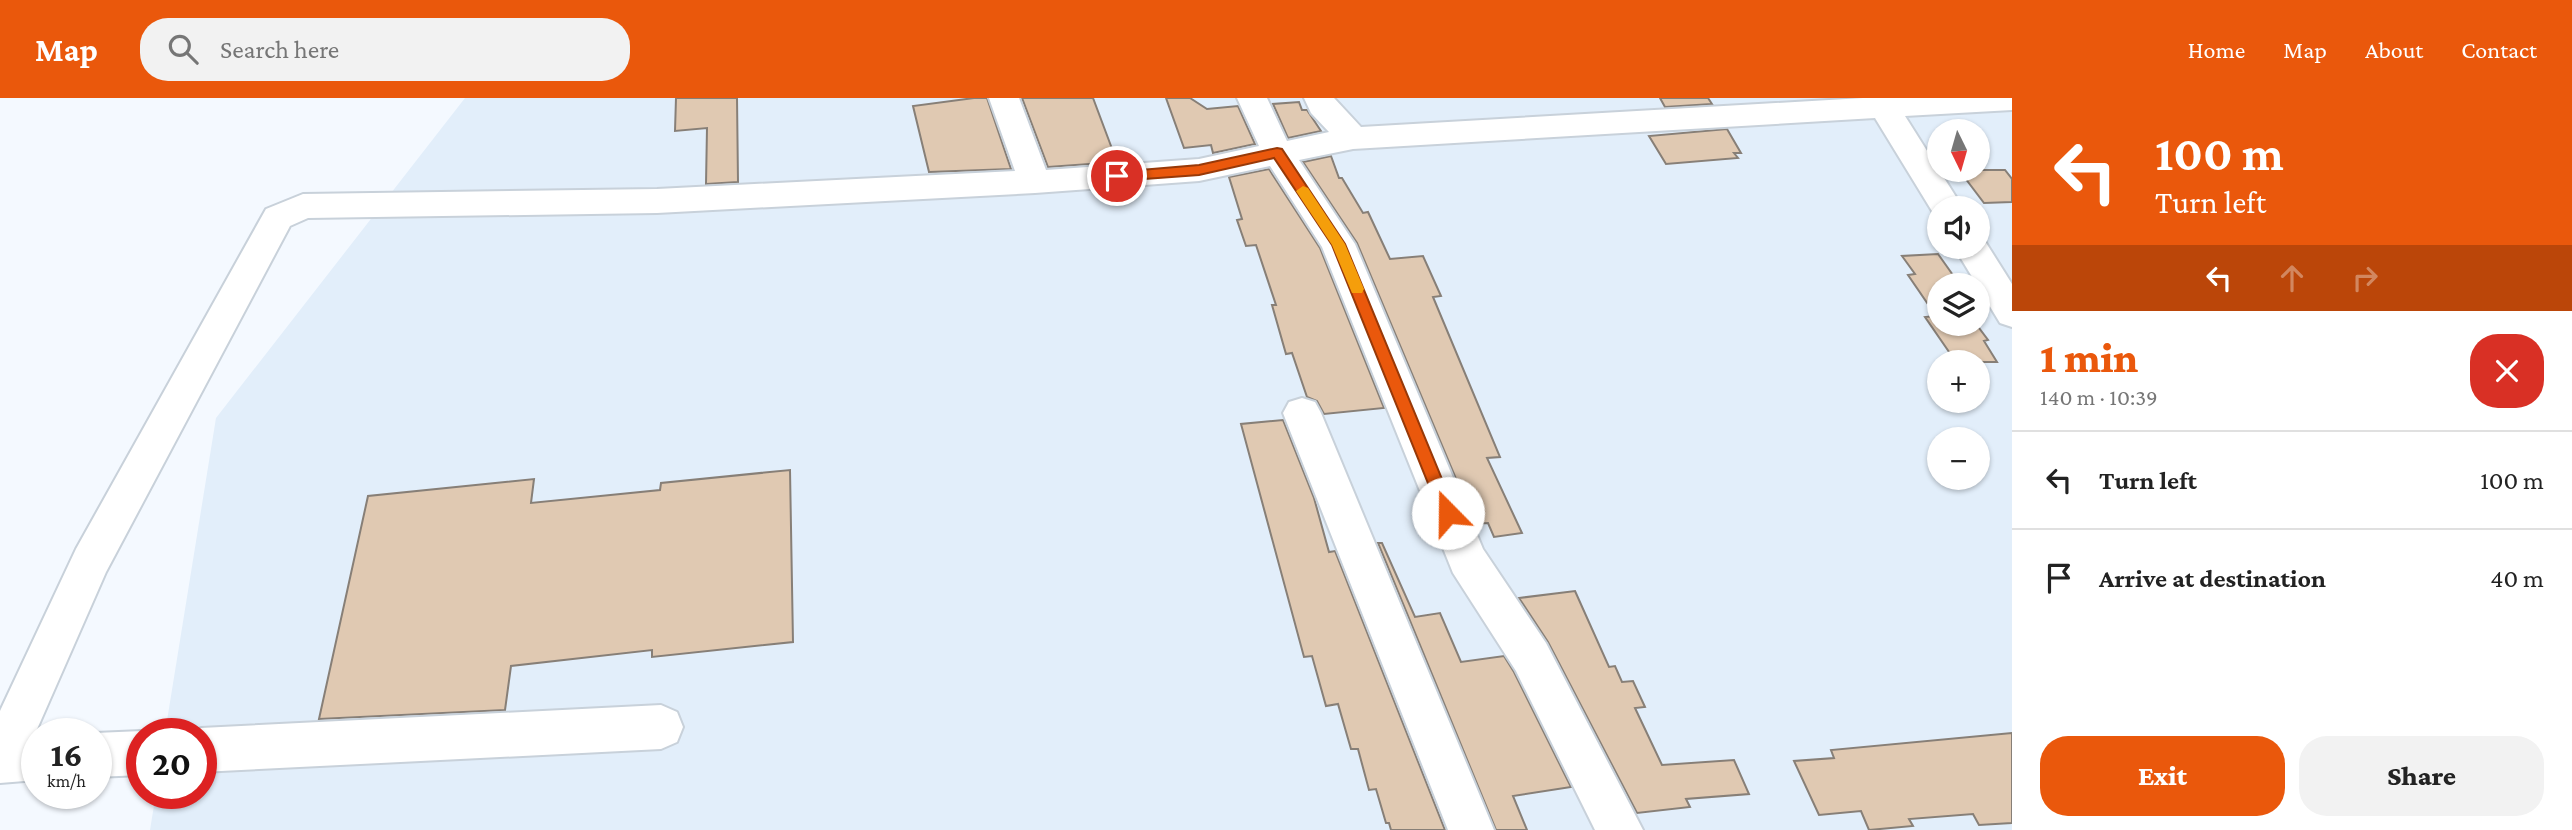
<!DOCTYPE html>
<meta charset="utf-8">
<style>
:root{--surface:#fff;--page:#f2f2f2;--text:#222;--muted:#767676;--line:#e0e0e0;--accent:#ea580c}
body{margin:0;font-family:"Crimson Pro",serif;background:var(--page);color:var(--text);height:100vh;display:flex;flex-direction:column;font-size:26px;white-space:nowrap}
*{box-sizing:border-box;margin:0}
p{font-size:23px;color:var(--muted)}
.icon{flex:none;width:38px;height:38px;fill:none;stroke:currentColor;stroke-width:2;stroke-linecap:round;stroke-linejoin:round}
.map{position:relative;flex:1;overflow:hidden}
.panel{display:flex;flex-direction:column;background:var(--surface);width:560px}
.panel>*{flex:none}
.top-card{background:#ea580c;color:#fff;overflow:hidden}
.needle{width:46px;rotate:175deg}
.buttons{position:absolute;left:1927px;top:21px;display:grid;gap:14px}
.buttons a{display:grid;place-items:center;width:63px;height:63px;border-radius:50%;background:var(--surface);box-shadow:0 2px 5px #0004;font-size:35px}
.speed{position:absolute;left:21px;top:620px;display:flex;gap:14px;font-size:35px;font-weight:700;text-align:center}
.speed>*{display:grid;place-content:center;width:91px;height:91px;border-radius:50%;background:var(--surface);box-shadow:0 2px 5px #0004;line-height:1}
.speed small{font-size:18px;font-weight:400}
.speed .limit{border:10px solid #d22;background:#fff;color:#111}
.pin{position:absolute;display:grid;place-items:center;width:60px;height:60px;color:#fff;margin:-30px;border:4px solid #fff;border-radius:50%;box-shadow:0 2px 7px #0007}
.me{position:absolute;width:77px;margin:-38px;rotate:338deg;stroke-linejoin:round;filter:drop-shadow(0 0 5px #0008)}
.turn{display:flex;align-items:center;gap:24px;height:147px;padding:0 28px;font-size:32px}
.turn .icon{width:91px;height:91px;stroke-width:2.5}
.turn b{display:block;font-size:49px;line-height:60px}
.lanes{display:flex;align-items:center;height:66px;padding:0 28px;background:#0003;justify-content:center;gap:35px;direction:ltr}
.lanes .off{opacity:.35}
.round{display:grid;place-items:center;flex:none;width:74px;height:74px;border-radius:28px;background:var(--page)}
.head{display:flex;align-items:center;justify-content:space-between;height:119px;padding:0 28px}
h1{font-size:42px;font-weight:800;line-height:52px;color:var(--accent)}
.button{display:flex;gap:14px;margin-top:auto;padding:14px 28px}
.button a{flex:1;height:80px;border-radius:28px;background:var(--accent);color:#fff;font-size:28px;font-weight:800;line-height:80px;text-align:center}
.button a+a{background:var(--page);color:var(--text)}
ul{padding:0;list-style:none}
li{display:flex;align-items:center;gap:21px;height:98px;padding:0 28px;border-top:2px solid var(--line)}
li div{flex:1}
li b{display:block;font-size:26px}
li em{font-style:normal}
header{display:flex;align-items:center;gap:42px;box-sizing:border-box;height:98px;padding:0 35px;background:var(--accent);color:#fff}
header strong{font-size:33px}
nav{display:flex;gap:38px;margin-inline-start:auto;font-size:24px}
.search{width:490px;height:63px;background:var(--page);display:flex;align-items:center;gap:18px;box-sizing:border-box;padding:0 24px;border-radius:28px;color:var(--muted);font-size:26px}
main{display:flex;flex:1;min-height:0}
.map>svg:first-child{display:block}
</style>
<header>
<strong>Map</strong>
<div class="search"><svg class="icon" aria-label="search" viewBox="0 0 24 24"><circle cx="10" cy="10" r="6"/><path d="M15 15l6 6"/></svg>Search here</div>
<nav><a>Home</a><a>Map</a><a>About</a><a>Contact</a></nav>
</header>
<main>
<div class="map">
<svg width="2012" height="732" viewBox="0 0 2012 732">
<rect width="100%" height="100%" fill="#f4f9ff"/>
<path fill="#e2eefa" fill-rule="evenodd" d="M 465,0 L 2012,0 L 2012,732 L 150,732 L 156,695 L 201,695 L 201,635 L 165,635 L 216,320 ZM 1939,33 L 1978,33 L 1978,72 L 1939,72 ZM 1939,110 L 1978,110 L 1978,149 L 1939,149 ZM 1939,187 L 1978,187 L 1978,226 L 1939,226 ZM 1939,264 L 1978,264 L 1978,303 L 1939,303 ZM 1939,341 L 1978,341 L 1978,380 L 1939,380 Z"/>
<path fill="#e0c9b2" stroke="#877f77" stroke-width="2" d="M 676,0 L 737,0 L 738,84 L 706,86 L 707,30 L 675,33 Z
M 974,0 L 987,0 L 1011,71 L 929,74 L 913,8 Z
M 1022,0 L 1093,0 L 1117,64 L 1048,69 Z
M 1166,0 L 1190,0 L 1207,11 L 1238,8 L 1255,46 L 1213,55 L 1211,47 L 1184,50 Z
M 1660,0 L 1708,0 L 1712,6 L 1665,9 Z
M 1299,4 L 1302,12 L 1307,12 L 1321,33 L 1288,40 L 1273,6 Z
M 1727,31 L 1741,55 L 1734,55 L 1738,60 L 1666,66 L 1649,38 Z
M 1331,58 L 1339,80 L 1342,80 L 1363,115 L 1368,114 L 1390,161 L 1423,158 L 1441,198 L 1433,199 L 1500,359 L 1487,360 L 1522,435 L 1494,439 L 1488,425 L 1475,426 L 1357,145 L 1303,64 Z
M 1269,71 L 1320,150 L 1384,310 L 1324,316 L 1317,303 L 1307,299 L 1292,255 L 1286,256 L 1272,207 L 1276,207 L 1256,147 L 1246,148 L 1237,122 L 1242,121 L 1229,79 Z
M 1959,72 L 2005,72 L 2012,81 L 2012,104 L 1984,105 Z
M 1938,156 L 1960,187 L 1939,187 L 1939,226 L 1976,226 L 1988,242 L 1984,243 L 1997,264 L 1956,264 L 1925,219 L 1936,218 L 1908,177 L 1915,176 L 1902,158 Z
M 1283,322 L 1314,400 L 1329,454 L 1335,453 L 1445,732 L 1391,732 L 1389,725 L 1386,725 L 1376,691 L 1369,692 L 1358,651 L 1351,651 L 1338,606 L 1326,608 L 1312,558 L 1304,559 L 1241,326 Z
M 790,372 L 793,544 L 652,559 L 652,552 L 511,568 L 505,612 L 319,621 L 368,398 L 534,381 L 531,405 L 660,392 L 661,385 Z
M 1378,445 L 1382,445 L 1415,519 L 1440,515 L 1461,564 L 1504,558 L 1514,574 L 1571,689 L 1513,698 L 1527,732 L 1496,732 Z
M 1575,493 L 1609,569 L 1615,568 L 1622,584 L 1633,583 L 1645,609 L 1635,610 L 1662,667 L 1734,662 L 1749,696 L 1686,701 L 1690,709 L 1637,715 L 1548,544 L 1519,500 Z
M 2012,635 L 2012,725 L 1979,727 L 1973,716 L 1909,721 L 1913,728 L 1869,732 L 1861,713 L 1819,717 L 1794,663 L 1834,660 L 1831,652 Z"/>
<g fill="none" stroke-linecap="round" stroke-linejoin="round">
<g stroke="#c8d1da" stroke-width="4">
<path id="minor" d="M 989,0 L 1019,0 L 1046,72 L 1199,61 L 1259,48 L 1237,0 L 1267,0 L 1287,43 L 1329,34 L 1311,15 L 1304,0 L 1334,0 L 1361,29 L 1863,0 L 2012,0 L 2012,12 L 1905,18 L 1963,110 L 1939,110 L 1939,120 L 1935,118 L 1875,20 L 1353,51 L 1299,62 L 1355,146 L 1483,451 L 1546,545 L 1643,732 L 1595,732 L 1516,573 L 1453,475 L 1322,149 L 1270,68 L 1199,83 L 1035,95 L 657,115 L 308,120 L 290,128 L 106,474 L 34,638 L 37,638 L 37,682 L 0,685 L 0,613 L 76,451 L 266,111 L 303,96 L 657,91 L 1015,73 Z
M 1978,138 L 1983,140 L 2012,186 L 2012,229 L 2000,225 L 1954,149 L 1978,149 Z
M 1302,300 L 1315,304 L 1321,315 L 1494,732 L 1448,732 L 1283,315 L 1289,304 Z
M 661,607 L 677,614 L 683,629 L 677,644 L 661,651 L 201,674 L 201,635 L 188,635 L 201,630 Z
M 142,633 L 148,635 L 142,635 L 142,677 L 96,679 L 95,635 Z"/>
</g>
<use href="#minor" fill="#fff" fill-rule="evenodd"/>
</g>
<path fill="#ea580c" stroke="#983908" stroke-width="2" d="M 1277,50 L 1282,51 L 1345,146 L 1456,415 L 1454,420 L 1442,420 L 1440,415 L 1332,147 L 1274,60 L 1199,77 L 1117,83 L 1111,78 L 1117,74 L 1199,67 Z"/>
<path fill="#f59e0b" d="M 1303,88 L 1308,90 L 1345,146 L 1364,191 L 1362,195 L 1352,195 L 1332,147 L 1296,93 Z"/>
</svg>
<div class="buttons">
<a><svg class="needle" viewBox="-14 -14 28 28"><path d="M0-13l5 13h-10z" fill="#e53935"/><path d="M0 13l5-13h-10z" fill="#767676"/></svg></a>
<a><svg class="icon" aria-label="sound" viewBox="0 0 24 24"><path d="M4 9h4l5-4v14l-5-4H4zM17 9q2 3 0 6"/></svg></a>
<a><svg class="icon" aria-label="layers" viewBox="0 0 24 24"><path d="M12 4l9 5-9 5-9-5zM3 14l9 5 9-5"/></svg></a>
<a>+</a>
<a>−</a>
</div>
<div class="speed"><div>16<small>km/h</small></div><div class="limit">20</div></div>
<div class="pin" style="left:1117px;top:78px;background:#d93025"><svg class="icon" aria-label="arrive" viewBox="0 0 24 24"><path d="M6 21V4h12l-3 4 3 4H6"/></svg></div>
<svg class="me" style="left:1448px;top:415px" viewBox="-20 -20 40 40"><circle r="19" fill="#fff"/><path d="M0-13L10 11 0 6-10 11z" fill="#ea580c"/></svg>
</div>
<section class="panel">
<div class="top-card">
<div class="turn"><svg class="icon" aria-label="left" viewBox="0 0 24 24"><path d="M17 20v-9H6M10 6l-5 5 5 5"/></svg><div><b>100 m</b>Turn left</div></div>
<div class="lanes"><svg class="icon" aria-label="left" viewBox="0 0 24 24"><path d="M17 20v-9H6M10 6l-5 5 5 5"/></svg><svg class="icon off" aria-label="ahead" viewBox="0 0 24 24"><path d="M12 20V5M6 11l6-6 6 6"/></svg><svg class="icon off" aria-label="right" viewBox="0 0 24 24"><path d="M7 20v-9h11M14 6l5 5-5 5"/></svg></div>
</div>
<div class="head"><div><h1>1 min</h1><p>140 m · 10:39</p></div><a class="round" style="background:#d93025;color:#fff"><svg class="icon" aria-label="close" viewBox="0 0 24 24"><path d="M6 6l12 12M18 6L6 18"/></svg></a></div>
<ul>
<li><svg class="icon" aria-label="left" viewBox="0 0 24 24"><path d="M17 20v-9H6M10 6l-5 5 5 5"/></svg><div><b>Turn left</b></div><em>100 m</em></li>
<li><svg class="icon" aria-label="arrive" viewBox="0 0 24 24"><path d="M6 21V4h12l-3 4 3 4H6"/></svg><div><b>Arrive at destination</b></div><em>40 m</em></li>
</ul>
<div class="button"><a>Exit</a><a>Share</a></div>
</section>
</main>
